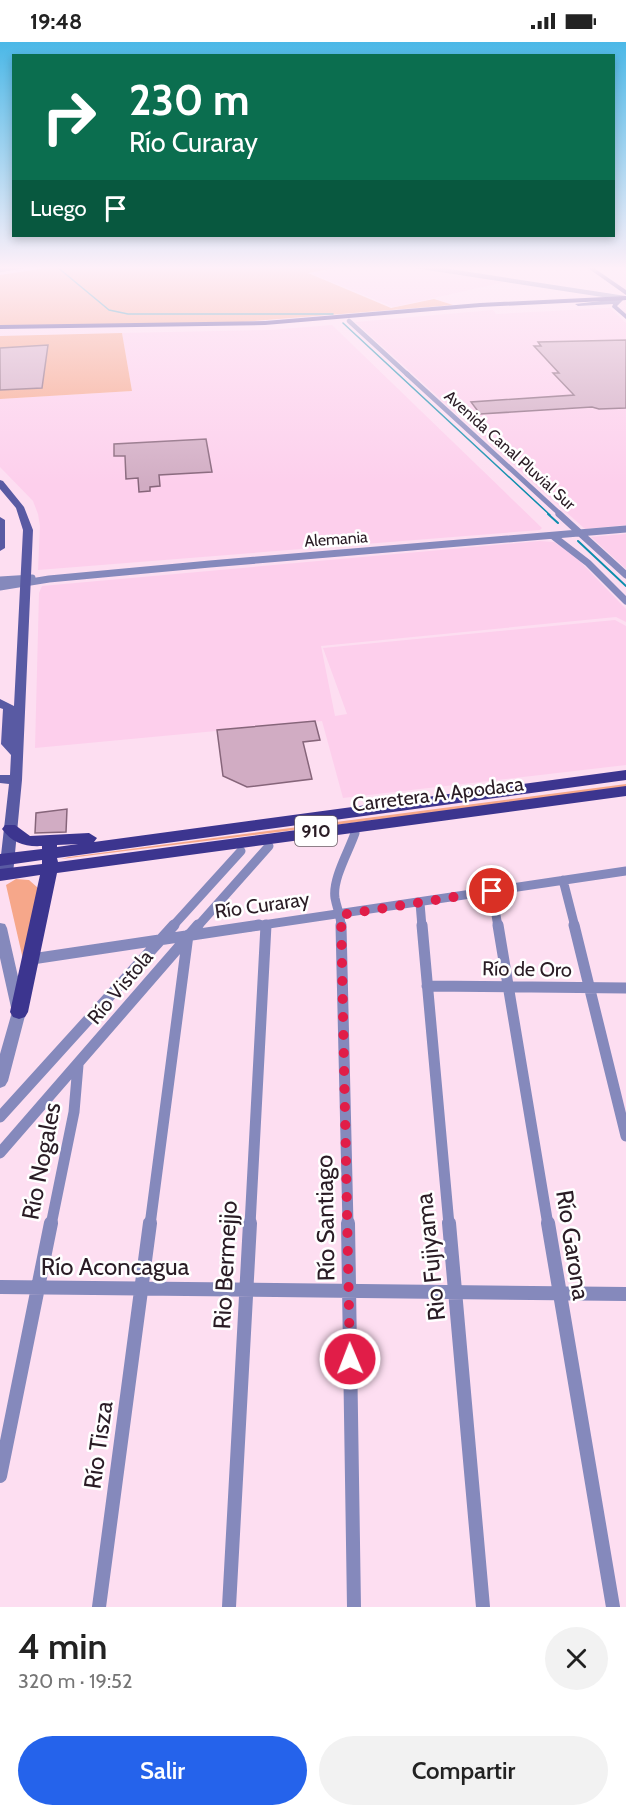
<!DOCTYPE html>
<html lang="es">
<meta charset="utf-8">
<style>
:root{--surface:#fff;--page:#f2f2f2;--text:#222;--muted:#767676;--accent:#2563eb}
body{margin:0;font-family:Cabin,sans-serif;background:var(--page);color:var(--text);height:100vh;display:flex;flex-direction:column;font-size:22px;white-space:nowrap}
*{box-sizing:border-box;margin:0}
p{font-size:20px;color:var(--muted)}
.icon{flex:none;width:33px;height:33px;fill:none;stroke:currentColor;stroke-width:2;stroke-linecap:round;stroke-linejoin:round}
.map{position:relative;height:1565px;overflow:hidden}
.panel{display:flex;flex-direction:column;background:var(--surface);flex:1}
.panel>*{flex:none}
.guide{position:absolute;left:12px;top:12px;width:603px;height:183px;border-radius:0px;box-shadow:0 3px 9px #0003;background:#0b6e4f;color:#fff;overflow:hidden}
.pin{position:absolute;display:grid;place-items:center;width:51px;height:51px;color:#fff;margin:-26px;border:3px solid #fff;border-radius:50%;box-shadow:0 2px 6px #0007}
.me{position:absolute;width:66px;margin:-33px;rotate:359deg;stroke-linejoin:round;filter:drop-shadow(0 0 4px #0008)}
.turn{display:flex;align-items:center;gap:21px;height:126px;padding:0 18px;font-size:27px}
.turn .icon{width:78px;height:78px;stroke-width:2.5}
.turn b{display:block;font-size:42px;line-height:51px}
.then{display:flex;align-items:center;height:57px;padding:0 18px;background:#0003;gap:12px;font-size:22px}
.round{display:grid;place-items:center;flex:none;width:63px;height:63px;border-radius:32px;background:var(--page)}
.summary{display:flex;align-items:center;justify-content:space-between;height:102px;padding:0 18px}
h1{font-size:36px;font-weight:600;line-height:45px}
.action{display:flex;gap:12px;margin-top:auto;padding:12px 18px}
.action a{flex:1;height:69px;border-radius:36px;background:var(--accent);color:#fff;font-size:24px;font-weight:600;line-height:69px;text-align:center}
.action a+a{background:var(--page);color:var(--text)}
.status{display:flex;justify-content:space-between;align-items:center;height:42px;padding:0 30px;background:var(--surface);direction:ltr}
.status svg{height:16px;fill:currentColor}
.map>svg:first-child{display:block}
</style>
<div class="status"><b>19:48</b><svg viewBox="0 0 49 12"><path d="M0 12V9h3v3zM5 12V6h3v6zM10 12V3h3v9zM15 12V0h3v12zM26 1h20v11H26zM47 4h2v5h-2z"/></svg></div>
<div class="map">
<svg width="626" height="1565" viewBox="0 0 626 1565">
<rect width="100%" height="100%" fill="#fddef1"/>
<path fill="#fdcfec" d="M 356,224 L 432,224 L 510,239 L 393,265 L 313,232 Z
M 610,266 L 626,281 L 626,483 L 585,487 L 355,280 L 493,268 L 496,272 Z
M 332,283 L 542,486 L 540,488 L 38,528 L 40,484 L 38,472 L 33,459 L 0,425 L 0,357 L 132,349 L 122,291 L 270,288 Z
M 626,492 L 626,527 L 591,495 Z
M 540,499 L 554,500 L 571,510 L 626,567 L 626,580 L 616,575 L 321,604 L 335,674 L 347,672 L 323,606 L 615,578 L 626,584 L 626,723 L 343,756 L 322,679 L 35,706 L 39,551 L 42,544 Z"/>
<path fill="#f6a78a" d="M 59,224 L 347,224 L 308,231 L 391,266 L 434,257 L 453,263 L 243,280 L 0,284 L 0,233 Z
M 122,291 L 132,349 L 0,357 L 0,294 Z
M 626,742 L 626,747 L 61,817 L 69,815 Z
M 16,837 L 29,838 L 38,846 L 25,926 L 6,843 Z"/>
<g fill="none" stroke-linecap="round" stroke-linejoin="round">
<path stroke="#0d8dac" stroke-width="1.5" d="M 56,224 L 109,268 L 128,272 L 333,272
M 343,281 L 550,473"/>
<path stroke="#0d8dac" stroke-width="2" d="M 548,472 L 558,481
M 578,499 L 626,544"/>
</g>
<path fill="#d1acc3" stroke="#86657a" stroke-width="1.5" d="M 626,298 L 626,366 L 599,367 L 592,365 L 480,372 L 471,360 L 574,353 L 553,331 L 559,331 L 534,304 L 541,304 L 538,300 Z
M 48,303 L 42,346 L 0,348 L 0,306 Z
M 206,397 L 212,430 L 159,433 L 160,444 L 150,445 L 150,449 L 139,450 L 138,436 L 126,437 L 125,414 L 114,414 L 114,402 Z
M 315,679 L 320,698 L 303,700 L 312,737 L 247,745 L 223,734 L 217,688 Z
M 67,767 L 66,790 L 35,791 L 36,771 Z"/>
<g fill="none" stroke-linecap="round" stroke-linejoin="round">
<path stroke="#8589bc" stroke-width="4.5" d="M 416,224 L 624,256
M 0,228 L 25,224
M 349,279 L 408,333"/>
<path stroke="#8589bc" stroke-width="5" d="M 407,332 L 561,473"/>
<path stroke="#8589bc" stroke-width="7" d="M 559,472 L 626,533
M 553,494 L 588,521 L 626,559
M 0,538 L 32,536
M 0,545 L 49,537 L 210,522 L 626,487"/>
<path stroke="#8589bc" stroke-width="9" d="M 563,838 L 575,885
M 492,849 L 498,885
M 420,861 L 422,885
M 172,885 L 241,809
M 197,885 L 269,804
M 249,885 L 626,829
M 341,885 C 341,874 337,867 335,856 C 332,837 349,809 355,791"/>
<path stroke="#8589bc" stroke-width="11" d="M 341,883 L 348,1183
M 422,883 L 449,1183
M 498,883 L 548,1183
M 574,883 L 626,1094
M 32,917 L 259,883
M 427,944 L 626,946
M 0,1075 L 174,883
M 0,1111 L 198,883
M 51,1183 L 74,1070 L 78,1023
M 150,1183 L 188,893
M 250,1183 L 266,883"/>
<path stroke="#8589bc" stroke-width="14" d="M 348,1181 L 354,1565
M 449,1181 L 483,1565
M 548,1181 L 613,1565
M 0,1245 L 626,1252
M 0,1434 L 51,1181
M 99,1565 L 150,1181
M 229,1565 L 250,1181"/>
<path fill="#8589bc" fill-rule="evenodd" d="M 0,881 L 5,882 L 7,886 L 26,970 L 8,1039 L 5,1044 L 0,1046 L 0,1012 L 12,970 L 0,916 Z"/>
<path fill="#595aa3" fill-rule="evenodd" d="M 585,224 L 591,224 L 626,248 L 626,253 Z
M 618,257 L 623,258 L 617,264 L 626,272 L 626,277 L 612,265 L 613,262 L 578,264 L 575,262 Z
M 0,438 L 3,439 L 24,465 L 33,488 L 22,738 L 13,832 L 11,836 L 6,837 L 0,834 L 0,822 L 9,742 L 0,741 L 0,733 L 10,733 L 11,713 L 1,702 L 3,667 L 0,666 L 0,657 L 14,664 L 23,488 L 16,466 L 0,447 Z
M 0,475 L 5,478 L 5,506 L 0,509 Z"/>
<path fill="#3c358f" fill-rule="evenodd" d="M 626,254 L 626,258 L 480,265 L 265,283 L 0,287 L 0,283 L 265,279 L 480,261 Z
M 626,728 L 626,738 L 57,816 L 58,820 L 626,744 L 626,754 L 57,831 L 28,970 L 25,975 L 19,977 L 13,975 L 10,970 L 40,833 L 0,839 L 0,827 L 42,822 L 42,818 L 0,824 L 0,812 L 42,807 L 42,804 C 25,805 12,801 2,787 L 5,783 L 15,783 L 30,794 L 89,791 L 97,796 L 94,800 ZM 78,802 L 57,805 L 57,803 Z"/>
</g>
<linearGradient id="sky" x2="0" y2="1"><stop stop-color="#4bb8e7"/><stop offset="0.51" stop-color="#fef0f9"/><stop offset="1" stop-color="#fef0f9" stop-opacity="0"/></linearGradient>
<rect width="626" height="443" fill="url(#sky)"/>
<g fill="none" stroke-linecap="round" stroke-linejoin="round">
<path stroke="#e11d48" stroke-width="10" stroke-dasharray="0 18" d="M 350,1317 L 341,873 L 492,849"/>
</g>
<g text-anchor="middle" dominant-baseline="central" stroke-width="5" stroke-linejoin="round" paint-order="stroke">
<g font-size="16" fill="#2a1c25" stroke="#fff">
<text transform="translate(510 408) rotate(42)">Avenida Canal Pluvial Sur</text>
<text transform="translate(336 497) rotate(-4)">Alemania</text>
</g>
<rect fill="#fff" stroke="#6a6066" stroke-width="1.5" x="295" y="774" width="42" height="30" rx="4.5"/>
<g font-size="18" font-weight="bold" fill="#2a1c25">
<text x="316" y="789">910</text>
</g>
<g font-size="20" fill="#2a1c25" stroke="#fff">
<text transform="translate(438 752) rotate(-7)">Carretera A Apodaca</text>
<text transform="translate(262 863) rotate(-8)">Río Curaray</text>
<text transform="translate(527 927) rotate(1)">Río de Oro</text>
<text transform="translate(120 945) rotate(-50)">Río Vistola</text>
</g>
<g font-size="24" fill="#2a1c25" stroke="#fff">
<text transform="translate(41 1119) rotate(-79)">Río Nogales</text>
<text transform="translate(325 1176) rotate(-91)">Río Santiago</text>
<text transform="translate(573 1203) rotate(81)">Río Garona</text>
<text transform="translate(430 1215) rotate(-96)">Rio Fujiyama</text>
<text transform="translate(225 1223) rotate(-87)">Rio Bermejjo</text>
<text x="115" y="1224">Río Aconcagua</text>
<text transform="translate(98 1403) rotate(-82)">Río Tisza</text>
</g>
</g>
</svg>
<div class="pin" style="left:492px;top:849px;background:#d93025"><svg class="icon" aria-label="arrive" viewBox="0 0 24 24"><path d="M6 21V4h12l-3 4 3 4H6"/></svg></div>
<svg class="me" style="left:350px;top:1317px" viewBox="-20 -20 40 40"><circle r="17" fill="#e11d48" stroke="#fff" stroke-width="3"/><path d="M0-11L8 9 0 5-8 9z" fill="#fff"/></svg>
<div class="guide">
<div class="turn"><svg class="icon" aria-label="right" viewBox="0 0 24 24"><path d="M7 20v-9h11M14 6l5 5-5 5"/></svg><div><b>230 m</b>Río Curaray</div></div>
<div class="then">Luego<svg class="icon" aria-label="arrive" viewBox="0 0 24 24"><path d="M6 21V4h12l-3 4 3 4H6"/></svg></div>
</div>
</div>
<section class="panel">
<div class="summary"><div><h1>4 min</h1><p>320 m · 19:52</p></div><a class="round"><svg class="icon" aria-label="close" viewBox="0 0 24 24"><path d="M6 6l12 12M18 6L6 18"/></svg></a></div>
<div class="action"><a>Salir</a><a>Compartir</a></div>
</section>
